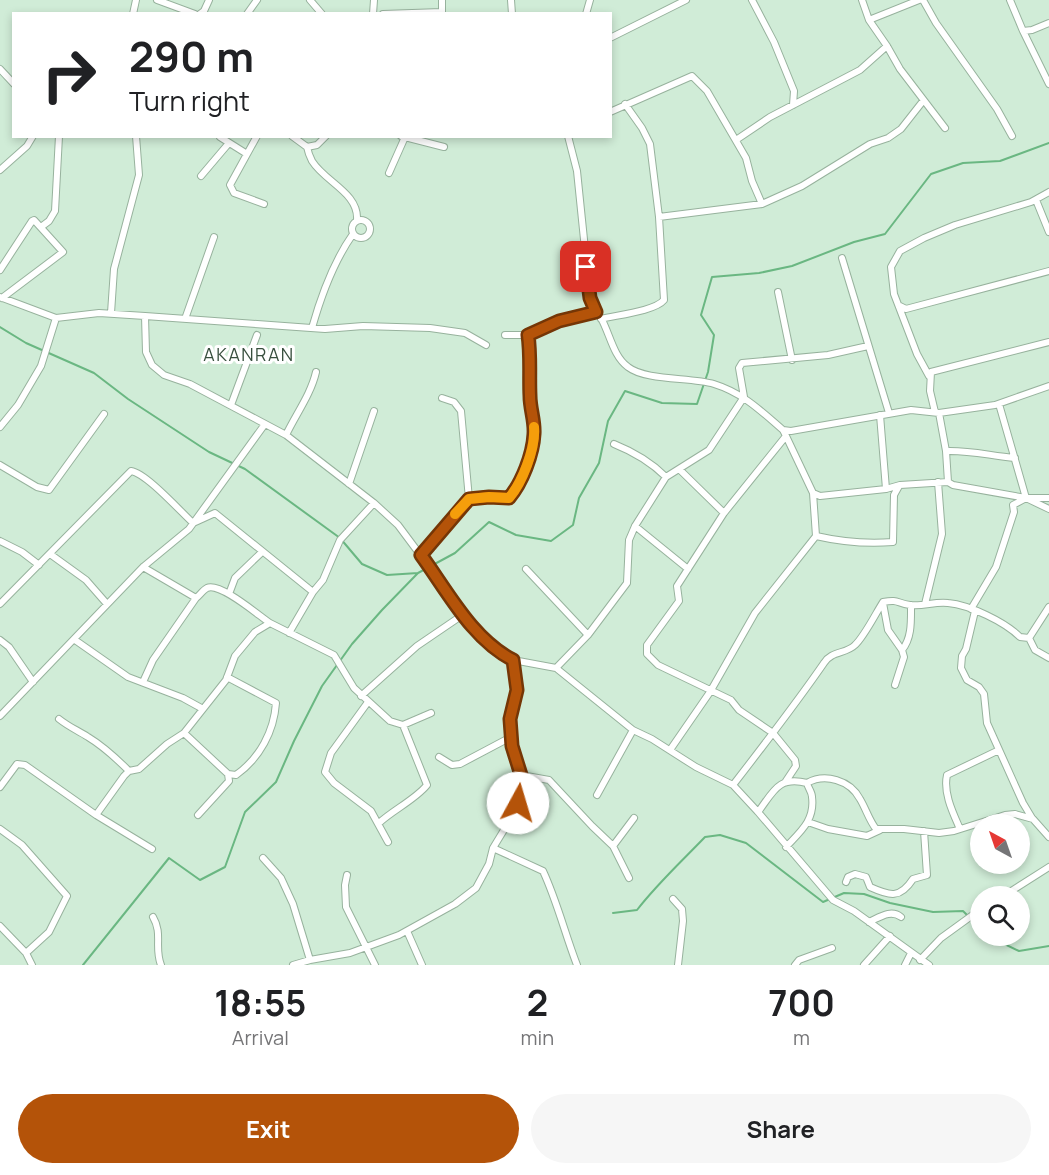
<!DOCTYPE html>
<style>
:root{--surface:#fff;--page:#f6f6f6;--text:#202124;--muted:#757577;--accent:#b45309}
body{margin:0;font-family:Manrope,sans-serif;background:var(--page);color:var(--text);height:100vh;display:flex;flex-direction:column;font-size:22px;white-space:nowrap}
*{box-sizing:border-box;margin:0}
p{font-size:20px;color:var(--muted)}
.icon{flex:none;width:33px;height:33px;fill:none;stroke:currentColor;stroke-width:2;stroke-linecap:round;stroke-linejoin:round}
.map{position:relative;height:965px;overflow:hidden}
.side{display:flex;flex-direction:column;background:var(--surface);flex:1}
.side>*{flex:none}
.guide{position:absolute;left:12px;top:12px;width:600px;height:126px;border-radius:0px;box-shadow:0 3px 9px #0003;background:#fff;color:var(--text);overflow:hidden}
.needle{width:39px;rotate:320deg}
.tools{position:absolute;left:970px;top:814px;display:grid;gap:12px}
.tools a{display:grid;place-items:center;width:60px;height:60px;border-radius:50%;background:var(--surface);box-shadow:0 3px 9px #0003;font-size:30px}
.pin{position:absolute;display:grid;place-items:center;width:51px;height:51px;color:#fff;margin:-26px;border-radius:12px;box-shadow:0 3px 9px #0006}
.me{position:absolute;width:66px;margin:-33px;rotate:6deg;stroke-linejoin:round;filter:drop-shadow(0 0 4px #0008)}
.turn{display:flex;align-items:center;gap:21px;height:126px;padding:0 18px;font-size:27px}
.turn .icon{width:78px;height:78px;stroke-width:2.5}
.turn b{display:block;font-size:42px;line-height:51px}
.eta{display:flex;justify-content:space-evenly;align-items:center;height:102px;text-align:center}
.eta b{font-size:36px;font-weight:700;line-height:42px}
.button{display:flex;gap:12px;margin-top:auto;padding:12px 18px}
.button a{flex:1;height:69px;border-radius:36px;background:var(--accent);color:#fff;font-size:24px;font-weight:700;line-height:69px;text-align:center}
.button a+a{background:var(--page);color:var(--text)}
.map>svg:first-child{display:block}
</style>
<div class="map">
<svg width="1049" height="965" viewBox="0 0 1049 965">
<rect width="100%" height="100%" fill="#d0ecd7"/>
<g fill="none" stroke-linecap="round" stroke-linejoin="round">
<path stroke="#6ab782" stroke-width="2" d="M 0,327 L 26,343 L 94,373 L 128,399 L 209,452 L 245,469 L 340,538 L 362,564 L 387,575 L 418,573
M 613,913 L 637,910 C 657,884 682,861 705,837 L 720,835 L 746,843 L 823,902 L 844,893 L 864,894 L 890,903 L 933,912 L 963,911 L 981,929
M 988,936 L 1019,951 L 1049,946
M 83,965 L 169,858 L 200,880 L 225,867 L 245,812 L 276,782 L 294,741 L 322,686 L 352,644 L 382,610 L 418,573 L 455,553 L 489,522 L 516,535 L 551,541 L 573,525 L 579,498 L 599,463 L 608,421 L 625,391 L 662,403 L 697,404 L 708,372 L 714,335 L 701,315 L 712,277 L 759,273 L 792,266 L 854,242 L 885,234 L 931,174 L 963,163 L 1000,161 L 1049,143"/>
<g stroke="#97b29d" stroke-width="8">
<path id="street" d="M 157,0 L 195,14
M 310,0 L 322,14
M 442,0 L 442,13
M 511,0 L 512,14
M 752,0 L 774,42 L 794,91 L 793,105
M 862,0 L 869,20 L 887,46 L 900,69 L 945,128
M 923,0 L 936,23 L 997,109 L 1012,136
M 1010,0 L 1023,31 L 1032,30 L 1049,23
M 133,14 L 136,0
M 200,14 L 204,11 L 209,0
M 247,14 L 257,0
M 373,14 L 374,0
M 383,14 L 442,12
M 586,14 L 590,0
M 869,20 L 919,0
M 1023,31 L 1049,84
M 610,38 L 686,0
M 0,69 L 14,84
M 610,112 L 692,76 L 707,91 L 746,158 L 752,181 L 762,204
M 257,136 L 230,185 L 234,193 L 264,204
M 292,136 L 307,147 L 317,145 L 326,136
M 401,136 L 444,147
M 568,136 L 577,171 L 590,298 C 593,306 597,312 601,318 C 610,334 613,356 628,367 C 646,381 691,377 714,384 C 743,393 761,411 783,430 L 791,431 L 911,410 L 939,413 L 995,405 L 1049,386
M 220,137 L 247,154
M 736,140 L 770,117 L 860,70 L 887,46
M 307,147 C 308,152 310,157 312,161 C 325,182 359,193 357,220
M 0,170 L 27,146 L 33,136
M 389,173 L 405,137
M 201,176 L 229,143
M 1036,200 L 1049,232
M 659,217 L 762,204 L 802,186 L 870,144 L 888,138 L 901,129 L 923,101
M352 229a9 9 0 1 1 18 0a9 9 0 1 1-18 0Z
M 41,227 L 49,221 L 55,211 L 59,136
M 842,258 L 889,413
M 0,270 L 32,221 L 34,220 L 63,252 L 2,298
M 778,292 L 792,360
M 0,297 L 56,318 L 99,313 L 145,316 L 146,352 L 152,365 L 164,375 L 190,384 L 286,435 L 374,503 L 398,525 L 483,639 L 498,652 L 513,660 L 556,668 L 633,730 L 652,739 L 696,767 L 733,785 L 758,812 L 833,900 L 854,911 L 929,965
M 900,306 L 906,309 L 1049,271
M 111,313 L 114,269 L 139,175 L 136,136
M 145,316 L 325,329 L 363,326 L 430,328 L 465,333 L 486,345
M 185,319 L 214,237
M 601,319 C 617,315 655,311 664,300 L 659,217 L 650,144 L 642,128 L 625,104
M 312,328 C 321,296 334,261 353,234
M 505,335 L 528,335 L 559,321 L 596,312
M 929,376 L 917,354 L 894,294 L 891,267 L 900,251 L 924,238 L 955,225 L 1031,202 L 1049,192
M 442,398 L 454,402 L 461,411 L 469,499
M 999,404 L 1026,498 L 1049,509
M 231,405 L 257,335
M 935,412 L 930,391 L 931,372 L 1049,342
M 939,413 L 946,451 L 948,482
M 880,415 L 886,489
M 0,427 L 18,405 L 41,366 L 56,318
M 783,430 L 786,436 L 724,513 L 677,586 L 679,601 L 647,645 L 647,654 L 658,665 L 731,700 L 739,710 L 773,733 L 795,760 L 796,766 L 786,781
M 286,435 C 296,414 311,394 316,372
M 614,444 C 634,452 650,461 666,477
M 946,451 C 970,450 991,456 1015,458
M 0,465 L 37,487 L 49,490 L 104,414
M 679,469 L 724,513
M 349,484 L 374,411
M 813,493 L 820,496 L 886,489 L 900,485 L 948,482 L 953,485 L 1026,498 L 1049,498
M 193,523 L 215,513 L 313,592
M 635,526 L 688,569
M 816,536 C 842,542 867,544 893,542 L 894,495 L 899,486
M 0,541 L 22,552 L 39,565
M 50,554 L 86,580 L 107,604
M 421,555 L 469,499 L 489,497 L 509,498 C 522,483 533,454 534,434 C 535,421 530,409 530,396 C 529,375 531,356 528,335
M 143,567 L 196,598 C 199,596 203,590 207,588 C 220,582 258,615 270,623
M 526,569 L 588,635
M 229,594 L 235,578 L 262,552
M 883,603 L 888,630 L 902,650 L 904,657 L 895,685
M 0,604 L 131,471 C 146,473 180,511 193,523
M 925,604 L 942,534 L 938,482
M 971,609 L 996,567 L 1014,512 L 1013,505 L 1026,498
M 975,611 L 966,649 L 962,656 L 961,668 L 967,680 L 979,687 L 984,694 L 987,723 L 1023,803 L 1032,818
M 289,633 L 313,592 L 323,580 L 340,540 L 374,503
M 1029,638 L 1035,650 L 1049,658
M 0,640 L 9,647 L 33,682
M 75,640 L 128,677 L 183,698 L 203,709
M 902,650 C 912,638 911,621 911,605
M 556,668 L 588,635 L 627,583 L 629,540 L 635,526 L 666,477 L 709,450 L 744,397 L 739,368 L 742,363 L 828,355 L 868,346
M 143,682 L 153,660 L 196,598
M 361,696 L 417,646 L 464,614
M 368,702 L 331,753 L 325,772 L 334,783 L 371,811 L 388,842
M 0,716 L 143,567 L 189,529 L 265,424
M 59,719 C 69,727 77,730 88,737 C 103,746 117,759 129,771
M 184,733 L 228,774
M 670,750 L 710,692 L 755,613 L 816,536 L 813,493 L 786,436
M 439,757 L 452,765 L 460,764 L 511,737
M 521,775 L 549,780 L 592,826 L 613,846 L 629,878
M 733,785 C 764,745 795,705 824,663 C 831,651 846,654 855,645 C 864,637 876,613 883,602 C 899,599 896,603 910,605 C 922,607 936,601 948,603 C 970,605 1005,622 1020,637 L 1029,638 L 1049,607
M 0,787 L 17,764 L 25,765 L 96,815 L 152,849
M 597,795 L 633,730
M 758,812 C 774,791 778,776 807,783 C 825,773 850,780 860,799 C 866,809 869,820 876,829 L 904,829 L 939,833 L 954,831 L 1005,815 L 1015,814 L 1033,819 L 1049,837
M 96,815 L 124,776 L 129,771 L 139,769 L 167,744 L 184,733 L 226,680 L 235,656 L 255,632 L 270,623 L 334,655 L 354,688 L 390,721 L 403,725 L 431,713
M 198,815 L 229,781 L 228,774 L 236,775 C 260,758 274,731 276,703 L 227,677
M 808,822 L 828,829 L 867,836 L 880,830
M 379,823 C 393,810 416,799 427,785 L 403,725
M 0,829 L 22,845 L 67,896 L 49,932 L 26,953
M 960,829 C 953,813 943,793 947,775 L 999,750
M 613,846 L 634,818
M 786,847 C 801,831 815,820 812,797 C 812,792 808,788 807,783
M 493,848 L 543,871 C 557,901 565,934 577,965
M 263,858 L 281,878 L 293,904 L 310,960
M 347,875 L 345,885 L 346,907 L 375,965
M 846,882 L 848,877 L 855,874 L 866,877 L 870,887 C 890,896 900,899 913,879 L 927,875 L 924,831
M 1002,897 L 1049,867
M 673,899 L 682,909 L 683,921 L 678,965
M 153,917 C 163,934 154,947 161,965
M 869,922 C 880,917 891,909 901,917
M 0,926 L 26,953 L 32,965
M 407,931 L 422,965
M 920,960 L 941,938 L 981,909
M 293,965 L 310,960 L 350,953 L 399,935 L 455,904 L 476,888 L 489,864 L 493,848 L 513,815 L 524,791 L 521,775 L 512,746 L 510,719 L 517,690 L 513,660
M 795,965 L 799,960 L 832,948
M 864,965 L 890,936
M 905,965 L 911,953"/>
</g>
<use href="#street" stroke="#fff" stroke-width="6"/>
</g>
<g fill="none" stroke-linecap="round" stroke-linejoin="round">
<g stroke="#753606" stroke-width="15">
<path id="route" d="M 518,803 L 524,791 L 521,775 L 512,746 L 510,719 L 517,690 L 513,660 C 472,639 448,592 421,555 L 469,499 L 489,497 L 509,498 C 522,483 533,454 534,434 C 535,421 530,409 530,396 C 529,375 531,356 528,335 L 559,321 L 596,312 L 590,298 L 586,267"/>
</g>
<use href="#route" stroke="#b45309" stroke-width="10"/>
<path stroke="#f59e0b" stroke-width="10" d="M 455,514 L 469,499 L 489,497 L 509,498 C 522,483 536,448 534,427"/>
</g>
<g text-anchor="middle" dominant-baseline="central" stroke-width="6" stroke-linejoin="round" paint-order="stroke">
<g font-size="18" letter-spacing="1.5" fill="#384f3e" stroke="#fff">
<text x="249" y="354">AKANRAN</text>
</g>
</g>
</svg>
<div class="tools">
<a><svg class="needle" viewBox="-14 -14 28 28"><path d="M0-13l5 13h-10z" fill="#e53935"/><path d="M0 13l5-13h-10z" fill="#757577"/></svg></a>
<a><svg class="icon" aria-label="search" viewBox="0 0 24 24"><circle cx="10" cy="10" r="6"/><path d="M15 15l6 6"/></svg></a>
</div>
<div class="pin" style="left:586px;top:267px;background:#d93025"><svg class="icon" aria-label="arrive" viewBox="0 0 24 24"><path d="M6 21V4h12l-3 4 3 4H6"/></svg></div>
<svg class="me" style="left:518px;top:803px" viewBox="-20 -20 40 40"><circle r="19" fill="#fff"/><path d="M0-13L10 11 0 6-10 11z" fill="#b45309"/></svg>
<div class="guide">
<div class="turn"><svg class="icon" aria-label="right" viewBox="0 0 24 24"><path d="M7 20v-9h11M14 6l5 5-5 5"/></svg><div><b>290 m</b>Turn right</div></div>
</div>
</div>
<section class="side">
<div class="eta">
<div><b>18:55</b><p>Arrival</p></div>
<div><b>2</b><p>min</p></div>
<div><b>700</b><p>m</p></div>
</div>
<div class="button"><a>Exit</a><a>Share</a></div>
</section>
